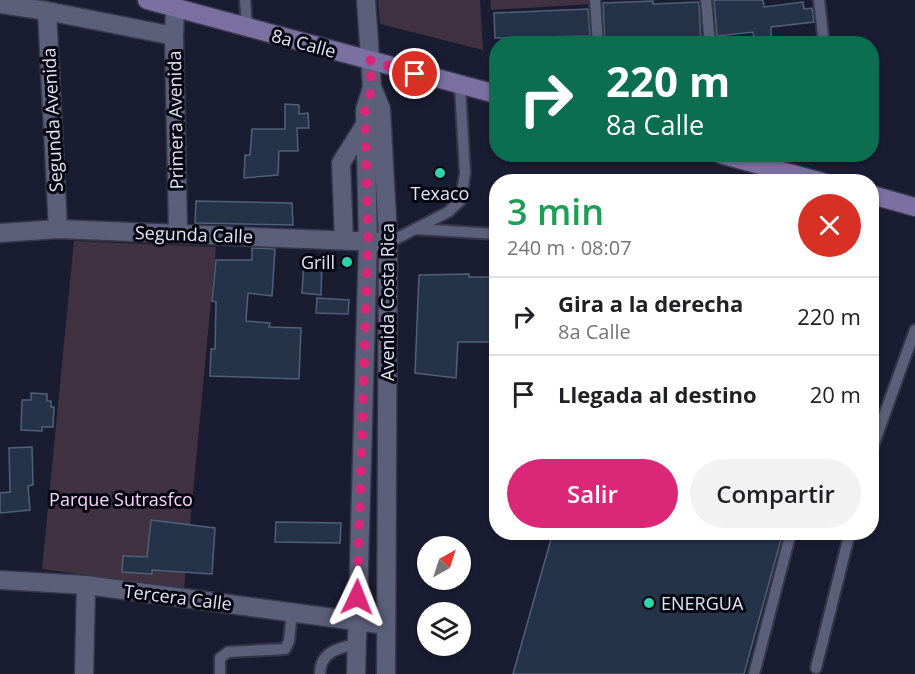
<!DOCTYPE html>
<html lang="es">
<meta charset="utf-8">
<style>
:root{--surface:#fff;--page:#f2f2f2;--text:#202124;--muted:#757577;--line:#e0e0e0;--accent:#db2777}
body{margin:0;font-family:"Open Sans",sans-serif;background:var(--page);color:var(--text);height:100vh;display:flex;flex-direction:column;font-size:22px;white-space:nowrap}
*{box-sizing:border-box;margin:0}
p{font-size:20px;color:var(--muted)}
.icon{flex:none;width:33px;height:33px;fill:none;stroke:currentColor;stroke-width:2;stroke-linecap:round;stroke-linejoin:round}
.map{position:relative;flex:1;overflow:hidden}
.drawer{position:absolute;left:489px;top:174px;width:390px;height:366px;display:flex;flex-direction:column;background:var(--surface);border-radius:24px;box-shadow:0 2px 4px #0004}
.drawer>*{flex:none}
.hud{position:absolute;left:489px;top:36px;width:390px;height:126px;border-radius:24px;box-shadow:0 2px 4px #0004;background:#0b6e4f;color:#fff;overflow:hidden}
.needle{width:39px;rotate:39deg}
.fabs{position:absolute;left:417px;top:536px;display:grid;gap:12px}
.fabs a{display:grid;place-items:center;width:54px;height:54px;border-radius:50%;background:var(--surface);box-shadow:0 2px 4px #0004;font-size:30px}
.pin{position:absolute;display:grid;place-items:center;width:51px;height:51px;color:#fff;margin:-26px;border:3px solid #fff;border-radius:50%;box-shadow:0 2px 6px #0007}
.me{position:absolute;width:66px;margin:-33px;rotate:2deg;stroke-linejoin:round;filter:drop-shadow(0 0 4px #0008)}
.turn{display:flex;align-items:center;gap:21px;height:126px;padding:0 18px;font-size:27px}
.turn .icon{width:78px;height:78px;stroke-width:2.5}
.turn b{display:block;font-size:42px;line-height:51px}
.round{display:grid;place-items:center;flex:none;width:63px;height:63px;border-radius:32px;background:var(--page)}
.head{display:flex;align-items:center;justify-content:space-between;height:102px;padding:0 18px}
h1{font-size:36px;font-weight:600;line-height:45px;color:#1e9e55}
.primary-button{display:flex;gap:12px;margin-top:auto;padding:12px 18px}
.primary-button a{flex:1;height:69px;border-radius:36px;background:var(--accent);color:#fff;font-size:24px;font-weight:600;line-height:69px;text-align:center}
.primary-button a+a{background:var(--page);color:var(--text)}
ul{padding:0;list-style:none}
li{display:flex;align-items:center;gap:18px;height:78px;padding:0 18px;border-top:2px solid var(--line)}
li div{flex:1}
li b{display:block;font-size:22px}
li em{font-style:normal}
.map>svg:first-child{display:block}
</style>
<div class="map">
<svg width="915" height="674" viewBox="0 0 915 674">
<rect width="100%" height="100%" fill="#1a1c32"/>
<path fill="#413242" d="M 378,0 L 480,0 L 483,50 L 380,24 Z
M 490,0 L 592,0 L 592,4 L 491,10 Z
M 74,241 L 216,247 L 184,589 L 42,569 Z"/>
<path fill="#253349" stroke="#506078" stroke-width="1.5" d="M 714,0 L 763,0 L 764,7 L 803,2 L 804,9 L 812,8 L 814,22 L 771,27 L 771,38 L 754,38 L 753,32 L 717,36 Z
M 653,1 L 653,4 L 699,2 L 701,44 L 605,44 L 603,3 Z
M 588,9 L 590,36 L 495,38 L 494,13 Z
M 285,104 L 299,105 L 299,114 L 308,113 L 309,128 L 297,128 L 298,151 L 279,151 L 278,175 L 244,178 L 245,155 L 250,155 L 252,129 L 285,129 Z
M 196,201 L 292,203 L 293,225 L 195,223 Z
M 252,248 L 275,249 L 272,296 L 248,293 L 246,321 L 270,323 L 269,327 L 301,328 L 299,379 L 210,376 L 211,349 L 215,349 L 216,302 L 212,301 L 216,260 L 252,260 Z
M 304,259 L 322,259 L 321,295 L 302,293 Z
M 469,274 L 469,277 L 496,277 L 496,342 L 458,342 L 456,378 L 415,373 L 419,275 Z
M 317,298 L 349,300 L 348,314 L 316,313 Z
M 31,393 L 47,394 L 47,401 L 51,401 L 51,407 L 54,407 L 53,427 L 42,427 L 42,431 L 21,430 L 22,400 L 31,400 Z
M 32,447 L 33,485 L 28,486 L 30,510 L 0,513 L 0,493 L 10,492 L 9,448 Z
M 151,520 L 215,528 L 212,574 L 152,570 L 152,574 L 122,572 L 123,556 L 147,557 Z
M 276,522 L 341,523 L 340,543 L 275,542 Z
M 553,532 L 783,532 L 744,674 L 513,674 Z"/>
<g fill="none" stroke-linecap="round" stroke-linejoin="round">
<g stroke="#363749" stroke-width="14">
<path id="lane" d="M 245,0 L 247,27
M 595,0 L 598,44
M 706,0 L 710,44
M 819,0 L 824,44
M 416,229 L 496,234
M 388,243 L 448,212 L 461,200 L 465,173 L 460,87
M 872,449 L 915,330
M 816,668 L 850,532
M 220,674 L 220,658 L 228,652 L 285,649 L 289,641 L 292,612
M 320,674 C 320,652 338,648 356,644
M 754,674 L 791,532"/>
</g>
<g stroke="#363749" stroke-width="21">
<path id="street" d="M 366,0 L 372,87 L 381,109 L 388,238 L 386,674
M 0,4 L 47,11 L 174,36
M 175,8 L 174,36 L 178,232
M 47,11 L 58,229
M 0,233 L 58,229 L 380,242
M 344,240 L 341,163 L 366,123
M 0,580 L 86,585 L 386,625
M 84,674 L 86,585
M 356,674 L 368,241 L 365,110 L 372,87"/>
</g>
<g stroke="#363749" stroke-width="21">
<path id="secondary" d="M 147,0 L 496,94
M 720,154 L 822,182
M 872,195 L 915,207"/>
</g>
<use href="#lane" stroke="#5c5f7a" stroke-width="10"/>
<use href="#street" stroke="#5c5f7a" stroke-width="18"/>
<use href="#secondary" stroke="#7a70a1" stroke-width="18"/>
</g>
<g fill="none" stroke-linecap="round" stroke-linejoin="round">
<path stroke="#db2777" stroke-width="10" stroke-dasharray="0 18" d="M 357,597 L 368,241 L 365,110 L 372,87 L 369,60 L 415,74"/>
</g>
<g fill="#30d4aa" stroke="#070711" stroke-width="2">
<circle cx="440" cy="173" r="6"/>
<circle cx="347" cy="262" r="6"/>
<circle cx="649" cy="603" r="6"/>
</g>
<g text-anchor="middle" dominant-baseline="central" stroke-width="6" stroke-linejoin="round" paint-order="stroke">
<g font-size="18" fill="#e2e4f4" stroke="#070711">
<text transform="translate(304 43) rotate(15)">8a Calle</text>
<text transform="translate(52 120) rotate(-93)">Segunda Avenida</text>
<text transform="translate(175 120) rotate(-91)">Primera Avenida</text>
<text transform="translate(194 234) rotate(2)">Segunda Calle</text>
<text transform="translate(387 302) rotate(-90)">Avenida Costa Rica</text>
<text transform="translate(178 597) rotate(7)">Tercera Calle</text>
</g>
<g font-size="18" fill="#e2e4f4" stroke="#070711">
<text x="440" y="193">Texaco</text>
<text x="335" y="262" text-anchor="end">Grill</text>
<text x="661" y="603" text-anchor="start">ENERGUA</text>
</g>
<g font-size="18" fill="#f8d6fc" stroke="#070711">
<text x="121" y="499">Parque Sutrasfco</text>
</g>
</g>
</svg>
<div class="fabs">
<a><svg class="needle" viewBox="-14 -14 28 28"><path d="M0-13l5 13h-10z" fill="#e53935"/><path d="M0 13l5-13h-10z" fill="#757577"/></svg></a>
<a><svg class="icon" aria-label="layers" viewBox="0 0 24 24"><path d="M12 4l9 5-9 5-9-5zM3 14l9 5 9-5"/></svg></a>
</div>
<div class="pin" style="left:415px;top:74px;background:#d93025"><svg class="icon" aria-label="arrive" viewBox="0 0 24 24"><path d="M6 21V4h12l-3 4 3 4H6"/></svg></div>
<svg class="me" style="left:357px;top:597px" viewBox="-20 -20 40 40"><path d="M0-17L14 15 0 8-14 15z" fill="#db2777" stroke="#fff" stroke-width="4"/></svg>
<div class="hud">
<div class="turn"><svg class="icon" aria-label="right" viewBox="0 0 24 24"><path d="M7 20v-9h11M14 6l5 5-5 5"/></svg><div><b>220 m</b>8a Calle</div></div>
</div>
<section class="drawer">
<div class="head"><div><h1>3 min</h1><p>240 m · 08:07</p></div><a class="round" style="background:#d93025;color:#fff"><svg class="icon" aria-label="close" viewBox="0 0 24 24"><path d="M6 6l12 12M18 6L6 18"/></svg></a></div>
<ul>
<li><svg class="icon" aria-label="right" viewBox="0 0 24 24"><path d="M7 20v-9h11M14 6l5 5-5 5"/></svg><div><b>Gira a la derecha</b><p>8a Calle</p></div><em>220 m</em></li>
<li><svg class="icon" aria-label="arrive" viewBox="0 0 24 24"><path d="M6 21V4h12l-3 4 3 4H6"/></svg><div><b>Llegada al destino</b></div><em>20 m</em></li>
</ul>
<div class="primary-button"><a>Salir</a><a>Compartir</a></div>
</section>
</div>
